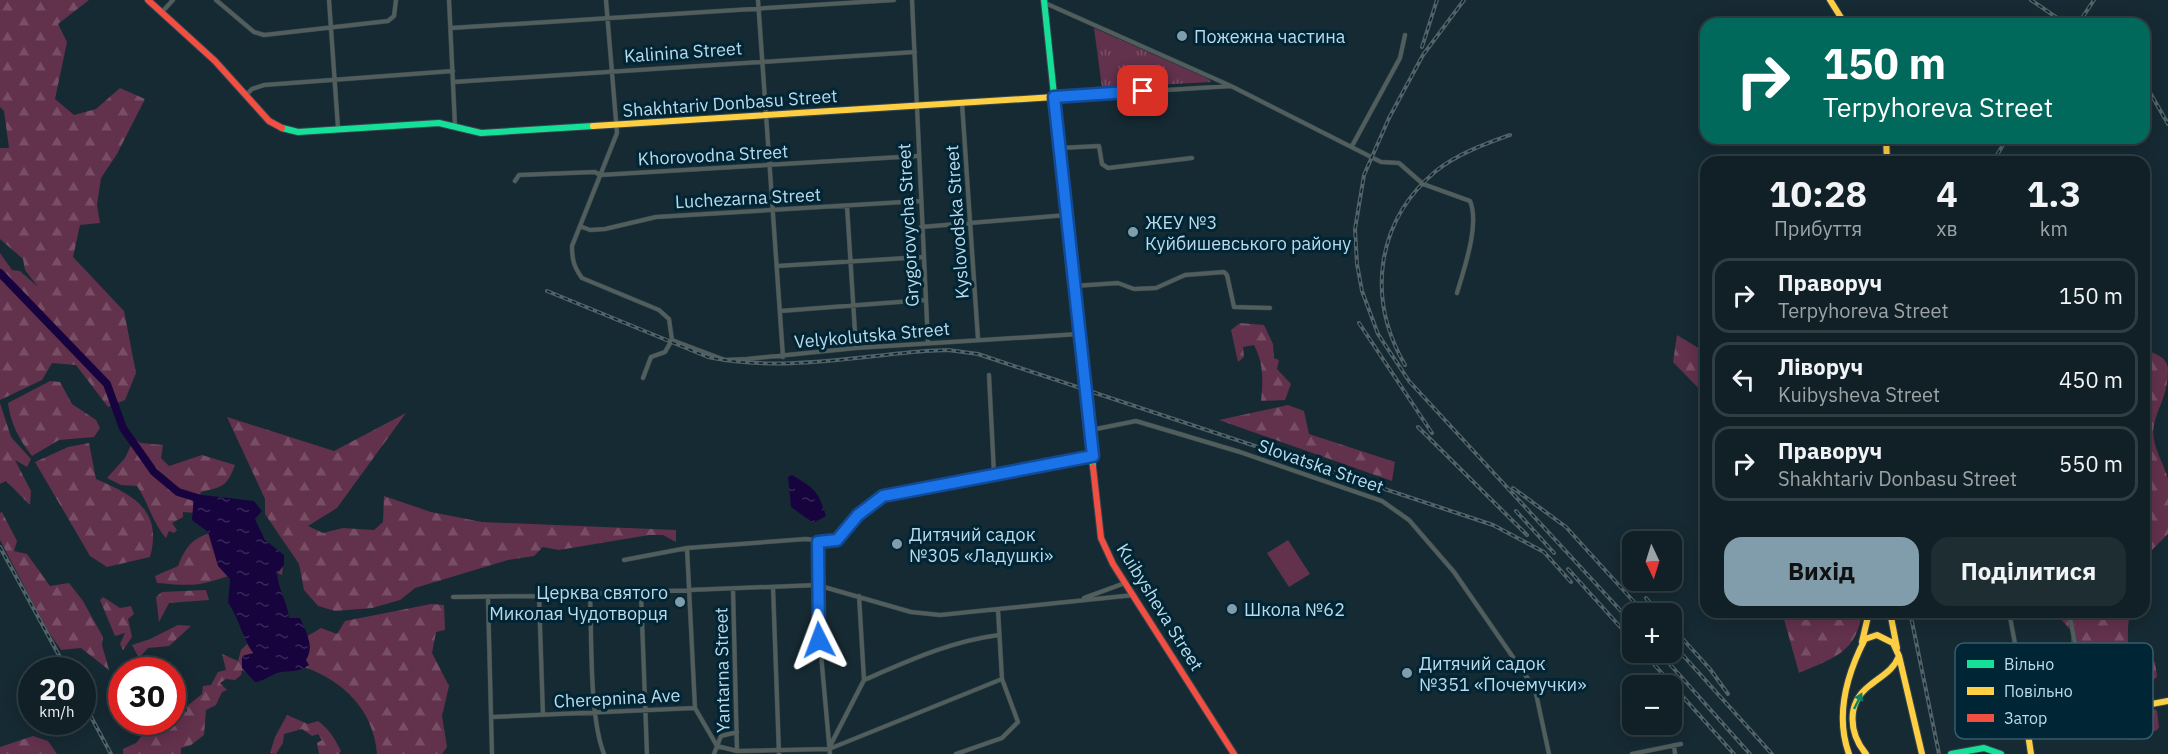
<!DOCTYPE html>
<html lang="uk">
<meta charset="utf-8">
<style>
:root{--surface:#102026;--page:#1e2d32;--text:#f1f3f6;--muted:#9ca3a7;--line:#303e43;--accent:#819dab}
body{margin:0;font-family:"IBM Plex Sans",sans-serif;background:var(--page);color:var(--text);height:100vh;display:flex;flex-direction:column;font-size:22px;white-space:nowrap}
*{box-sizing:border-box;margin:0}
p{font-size:20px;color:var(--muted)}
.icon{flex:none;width:33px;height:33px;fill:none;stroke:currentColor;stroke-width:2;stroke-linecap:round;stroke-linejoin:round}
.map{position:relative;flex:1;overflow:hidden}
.side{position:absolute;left:1700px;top:156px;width:450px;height:462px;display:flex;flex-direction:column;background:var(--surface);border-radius:18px;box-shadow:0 3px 15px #0003,0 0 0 2px var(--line)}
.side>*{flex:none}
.hud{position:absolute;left:1700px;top:18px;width:450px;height:126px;border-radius:18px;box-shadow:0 3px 15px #0003,0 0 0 2px var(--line);background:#00695c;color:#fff;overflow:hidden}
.needle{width:39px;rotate:176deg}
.buttons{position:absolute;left:1622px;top:531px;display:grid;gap:12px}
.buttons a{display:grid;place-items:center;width:60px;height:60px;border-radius:12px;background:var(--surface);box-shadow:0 3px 15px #0003,0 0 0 2px var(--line);font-size:30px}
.speed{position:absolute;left:18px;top:657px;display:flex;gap:12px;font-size:30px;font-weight:700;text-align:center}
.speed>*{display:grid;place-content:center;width:78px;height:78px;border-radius:50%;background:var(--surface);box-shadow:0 3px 15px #0003,0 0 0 2px var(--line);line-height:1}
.speed small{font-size:15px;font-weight:400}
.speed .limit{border:9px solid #d22;background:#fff;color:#111}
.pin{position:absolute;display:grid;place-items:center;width:51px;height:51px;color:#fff;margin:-26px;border-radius:12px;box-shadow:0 3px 9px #0006}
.me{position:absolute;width:66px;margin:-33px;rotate:357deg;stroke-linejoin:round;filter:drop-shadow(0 0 4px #0008)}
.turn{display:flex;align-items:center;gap:21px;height:126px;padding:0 24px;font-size:27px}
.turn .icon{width:78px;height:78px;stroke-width:2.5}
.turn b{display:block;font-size:42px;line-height:51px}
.eta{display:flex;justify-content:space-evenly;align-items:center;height:102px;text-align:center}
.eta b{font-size:36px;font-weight:700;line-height:42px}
.action{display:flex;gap:12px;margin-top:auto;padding:12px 24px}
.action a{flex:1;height:69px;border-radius:18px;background:var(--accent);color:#111;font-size:24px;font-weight:700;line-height:69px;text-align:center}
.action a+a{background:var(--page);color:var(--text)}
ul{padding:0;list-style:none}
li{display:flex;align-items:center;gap:18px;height:75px;margin:0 12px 9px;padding:0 12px;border:3px solid var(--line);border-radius:18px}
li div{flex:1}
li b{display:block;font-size:22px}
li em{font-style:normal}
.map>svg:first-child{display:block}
</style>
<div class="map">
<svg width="2168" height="754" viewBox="0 0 2168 754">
<defs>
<pattern id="grass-tufts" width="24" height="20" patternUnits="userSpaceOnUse" patternTransform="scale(1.5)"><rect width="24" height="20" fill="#62314c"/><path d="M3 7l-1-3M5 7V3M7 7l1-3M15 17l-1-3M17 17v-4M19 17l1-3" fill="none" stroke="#774e66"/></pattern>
<pattern id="forest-firs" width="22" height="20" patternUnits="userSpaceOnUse" patternTransform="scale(1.5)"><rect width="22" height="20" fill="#62314c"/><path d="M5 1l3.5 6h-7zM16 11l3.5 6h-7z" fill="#774e66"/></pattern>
<pattern id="water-ripples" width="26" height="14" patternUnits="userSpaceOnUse" patternTransform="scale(1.5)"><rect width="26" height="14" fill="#17043e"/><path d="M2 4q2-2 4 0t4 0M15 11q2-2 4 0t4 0" fill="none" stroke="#37285a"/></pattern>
</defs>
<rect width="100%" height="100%" fill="#162a33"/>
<path fill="url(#grass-tufts)" d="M 1094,28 L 1209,79 L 1211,82 L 1102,88 Z
M 2152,707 L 2157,711 L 2159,727 L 2157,730 L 2134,740 L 2129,738 L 2125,730 L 2131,714 Z"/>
<path fill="url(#forest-firs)" d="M 0,0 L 89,0 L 58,24 L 67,42 L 55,99 L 74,115 L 96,109 L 120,88 L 145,99 L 117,154 L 101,178 L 97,205 L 100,223 L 80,225 L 73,257 L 124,311 L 136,373 L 125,400 L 108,407 L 76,365 L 52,363 L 42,380 L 0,400 L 0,253 L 12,270 L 20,271 L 38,287 L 25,270 L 23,259 L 0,239 L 0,148 L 9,148 L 4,111 L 0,107 Z
M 1240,323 L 1264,325 L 1273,344 L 1274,358 L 1279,360 L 1277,369 L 1291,384 L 1285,400 L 1261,401 C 1263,381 1264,364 1254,345 L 1243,347 L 1244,357 L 1238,362 L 1231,330 Z
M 1677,335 L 1705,352 L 1705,395 L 1673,362 Z
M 2144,350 C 2154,353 2166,356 2168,368 C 2168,396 2159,403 2154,425 C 2150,444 2163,461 2168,479 C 2168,495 2168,517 2168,534 L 2150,552 L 2144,564 Z
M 50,381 L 60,382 L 72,404 L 96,420 L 100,428 L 94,437 L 59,440 L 32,456 C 19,439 11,425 8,403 Z
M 0,403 L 11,437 L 31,459 L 27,467 L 15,460 L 31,491 L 30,505 L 6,481 L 0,484 Z
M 1288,405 L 1304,411 L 1309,434 L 1395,462 L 1392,481 L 1219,420 Z
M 406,413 L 337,508 L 308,526 L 323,533 L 343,528 L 374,530 L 383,522 L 384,496 L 431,512 L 482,522 L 676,530 L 676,542 L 663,535 L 649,535 L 559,550 L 543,547 L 534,556 L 508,560 L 415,588 L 400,600 L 372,608 L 335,611 L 318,606 L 304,590 L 299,564 L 265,514 L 265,499 L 227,417 L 334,451 Z
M 134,439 L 141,443 L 163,445 L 161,458 L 169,466 L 202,455 L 235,465 C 227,487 222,487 201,492 L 196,513 L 183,512 L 183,517 L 172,523 L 177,530 L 174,533 L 169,531 L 166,538 C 152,522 149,504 137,486 L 121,485 L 107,478 L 125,458 Z
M 89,443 L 96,479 C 133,495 163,510 150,557 L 107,567 L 90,556 L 35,462 L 68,447 Z
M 2,512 L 17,541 L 14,551 L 27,554 L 50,586 L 69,583 L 83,601 L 103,637 L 102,645 L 109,670 L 81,648 L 61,650 L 46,628 L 0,540 L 0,513 Z
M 219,531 L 254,534 L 264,538 L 271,555 L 283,566 L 282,575 C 258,563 225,579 200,584 C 186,586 171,584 157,583 L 155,576 L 178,566 C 187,543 195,536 219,531 Z
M 206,590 L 209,600 L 169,603 L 159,622 L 156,597 L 162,592 Z
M 103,597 L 120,608 L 131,606 L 134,614 L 128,619 L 132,637 L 123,650 L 120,644 L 125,633 L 115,636 L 100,600 Z
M 431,604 L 444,605 L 445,630 L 436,632 L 432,653 L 449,686 L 442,716 L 447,747 L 442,754 L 377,754 C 374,711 344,681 304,667 L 294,644 L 321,628 L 337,634 L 345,621 Z
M 1782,612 L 1862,612 C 1857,652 1834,658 1799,673 Z
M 2055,612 L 2130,612 C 2127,629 2126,646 2134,662 L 2139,664 L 2149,660 L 2155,662 L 2157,677 L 2140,690 C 2132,688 2124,684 2116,684 C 2094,684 2079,694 2060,677 L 2058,661 L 2071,647 L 2071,631 Z
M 178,625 L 191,626 L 169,646 L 148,648 L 139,658 L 132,645 L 150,639 Z
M 247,644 L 256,654 L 249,674 L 242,670 L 241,675 L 235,680 L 226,679 L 220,683 L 227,690 L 222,692 L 216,705 L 206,710 L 204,735 L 191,745 L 181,748 L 181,754 L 123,754 L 123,749 L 136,743 L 145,732 L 162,733 L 172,725 L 177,705 L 187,712 L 186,707 L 202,694 L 203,686 L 211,685 L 218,672 L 226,670 L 222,654 L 238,661 L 241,650 Z
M 287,715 L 308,724 L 318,721 C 329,729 335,739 341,751 L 339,754 L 319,754 L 317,743 L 322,740 L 318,734 L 312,736 L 302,729 L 284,734 L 283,743 L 276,754 L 270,753 L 275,737 Z
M 33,736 L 48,741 L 57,754 L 0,754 L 0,747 Z"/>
<path fill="#62314c" d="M 1288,540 L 1310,574 L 1289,587 L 1267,553 Z"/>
<path fill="url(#water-ripples)" d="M 792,475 C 815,489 818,490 826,516 L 813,523 L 791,507 L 788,477 Z
M 194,494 L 254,501 L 262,511 L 255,519 L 265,540 L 284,555 L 284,565 L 277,574 C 279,591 287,601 289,618 L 300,618 C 306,632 315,646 306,660 L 309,665 C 299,673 289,670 277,673 C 269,676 264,681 255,682 L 242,668 L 242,656 L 253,653 C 242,637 240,620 228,603 L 230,579 L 218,566 L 208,532 L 192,520 Z"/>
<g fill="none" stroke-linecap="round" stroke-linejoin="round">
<path stroke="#17043e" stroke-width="8" d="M 0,273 L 107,384 L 123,428 L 154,472 L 178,492 L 204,500"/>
<g stroke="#33454e" stroke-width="5">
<path id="street" d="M 216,0 L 254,32 L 264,35 L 388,21 L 394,16 L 396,0
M 329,0 L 338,128
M 449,0 L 455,126
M 606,0 L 617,133 L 572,246 C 572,260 574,267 582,278 L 659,310 L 669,319 L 672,340 L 665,352 L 651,357 L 643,378
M 758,0 L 783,357
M 912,0 L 928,343
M 1045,3 L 1231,86 L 1381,162 L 1399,163 L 1423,184 L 1470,201 C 1480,224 1464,269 1457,293
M 162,12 L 173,0
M 451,28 L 894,0
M 453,82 L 915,52
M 246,95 L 252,89 L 264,85 L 453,71
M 1054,97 L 1231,86
M 962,103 L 978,339
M 1352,146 L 1400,58 L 1405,35
M 1060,148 L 1099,146 L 1102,164 L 1108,168 L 1192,158
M 515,181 L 519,175 L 595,172 L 600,175 L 917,156
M 847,206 L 856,348
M 580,226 L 590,230 L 605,229 L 656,217 L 920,201
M 921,227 L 1067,215
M 777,266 L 923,257
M 1074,286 L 1118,283 L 1134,289 L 1156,288 L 1185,275 L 1224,272 L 1227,275 L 1234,307 L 1270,308
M 780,311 L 925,300
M 672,340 L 725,360 L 747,359 L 856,348 L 1079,334
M 989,375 L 994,474
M 1091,430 L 1136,421 L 1240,452 L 1382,501 L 1409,520 L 1454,572 L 1535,689 L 1549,754
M 818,542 L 818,621 L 830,754
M 687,548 L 695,708
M 624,560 L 687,548 L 806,539 L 834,542 L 858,515 L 883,496 L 1092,456
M 773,587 L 779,754
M 733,589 L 737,751
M 641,593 L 647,754
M 590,595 C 592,638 589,716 604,754
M 539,596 L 543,715
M 859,596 L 864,680
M 453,597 L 539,596 L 817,585 L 911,612 L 940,615 L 1134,595
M 488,598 L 492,754
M 1084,598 L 1125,583
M 2009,612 L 2017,654 L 2015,661 L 2005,672 L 2017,724 L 2022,730 L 2029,730
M 2069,612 L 2089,716
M 492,717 L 695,708 L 717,746 L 737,751 L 829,749 L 1002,679
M 1674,745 L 1675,754
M 829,748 L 864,680 C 908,661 951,641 999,635
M 714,754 L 721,736 L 737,732
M 956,754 L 1002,738 L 1018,722 L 1002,679 L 998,610
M 1632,754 L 1681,744"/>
</g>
<g stroke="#33454e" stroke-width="8">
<path id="fast" d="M 1044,0 L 1093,467
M 282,128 L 298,132 L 439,123 L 481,133 L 593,126
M 1951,754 L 1984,748 L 2001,754"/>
</g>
<g stroke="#33454e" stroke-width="8">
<path id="slow" d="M 1830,0 L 1845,24
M 593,126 L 1054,97
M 1886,138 L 1887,162
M 1890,612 L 1897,648
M 1862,642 L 1869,612
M 1899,656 L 1922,754
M 1849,754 C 1835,716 1847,674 1865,639 L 1877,635 L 1893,643 L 1899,656 C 1893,671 1881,676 1869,686 C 1846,704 1849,733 1866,754
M 2031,754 L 2028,734 L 2035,726 L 2168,701"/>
</g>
<g stroke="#33454e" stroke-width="8">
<path id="jam" d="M 148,0 L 215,61 L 269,121 L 282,128
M 1093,467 L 1101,538 L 1113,564 L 1234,754"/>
</g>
<use href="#street" stroke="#525e5c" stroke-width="4"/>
<use href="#fast" stroke="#16e098" stroke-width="6"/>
<use href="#slow" stroke="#ffcf43" stroke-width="6"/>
<use href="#jam" stroke="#f24e42" stroke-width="6"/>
<g stroke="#546266" stroke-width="4">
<path id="rail" d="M 1464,0 L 1423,55 L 1389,118 L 1364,175 L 1355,229 L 1357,264 L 1362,291 L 1378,334 L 1409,381 L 1632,623
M 2031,0 L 2066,24
M 2078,24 L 2094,0
M 1422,47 L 1437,0
M 2144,82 L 2168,124
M 1993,162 L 2007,138
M 547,291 L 708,357 C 779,372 853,357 925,351 L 948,350 L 978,354 L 1493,525 L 1544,552 L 1571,582
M 1359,323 L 1432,433
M 1405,365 C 1366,298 1376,221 1436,171 C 1457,154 1485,144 1510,135
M 1418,427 L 1527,535
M 1513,488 L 1566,527 L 1645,614
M 1516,511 L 1554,553
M 0,547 L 67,670
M 1568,569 L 1632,640
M 1646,598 L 1660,614
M 1910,612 L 1939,754
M 1671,626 L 1710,669 L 1728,694
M 1671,642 L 1772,754
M 1643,652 L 1734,754
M 1659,652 L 1750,754
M 82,700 L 111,754"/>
</g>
<use href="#rail" stroke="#002534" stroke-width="1.5" stroke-dasharray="4.5" stroke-linecap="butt"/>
</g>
<defs><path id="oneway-solid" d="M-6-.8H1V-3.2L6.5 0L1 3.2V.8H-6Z" transform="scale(1.5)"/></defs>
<use fill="#0b8266" href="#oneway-solid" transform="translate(1858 701) rotate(-64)"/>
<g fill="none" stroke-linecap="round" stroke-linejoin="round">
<g stroke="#114b97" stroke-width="15">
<path id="route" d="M 819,640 L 818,542 L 837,540 L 858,515 L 883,496 L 1093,456 L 1054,97 L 1143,91"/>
</g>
<use href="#route" stroke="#1a73e8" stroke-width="10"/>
</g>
<g fill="#819dab" stroke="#002534" stroke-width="2">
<circle cx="1182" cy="36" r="6"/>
<circle cx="1133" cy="232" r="6"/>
<circle cx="897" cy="544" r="6"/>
<circle cx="680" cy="602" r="6"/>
<circle cx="1232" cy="609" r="6"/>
<circle cx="1407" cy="673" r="6"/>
</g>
<g text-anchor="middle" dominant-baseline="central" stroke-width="6" stroke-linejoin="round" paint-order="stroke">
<g font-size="18" fill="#bbdbec" stroke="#002534" text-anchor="start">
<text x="1194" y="36">Пожежна частина</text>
<text x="1145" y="222">ЖЕУ №3<tspan x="1145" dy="21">Куйбишевського району</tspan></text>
<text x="909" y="534">Дитячий садок<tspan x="909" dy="21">№305 «Ладушкі»</tspan></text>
<text x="668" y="592" text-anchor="end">Церква святого<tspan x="668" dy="21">Миколая Чудотворця</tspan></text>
<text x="1244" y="609">Школа №62</text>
<text x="1419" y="663">Дитячий садок<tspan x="1419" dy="21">№351 «Почемучки»</tspan></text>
</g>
<g font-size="18" fill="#bbdbec" stroke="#002534">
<text transform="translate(683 52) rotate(-4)">Kalinina Street</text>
<text transform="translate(730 103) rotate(-4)">Shakhtariv Donbasu Street</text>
<text transform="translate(713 155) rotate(-3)">Khorovodna Street</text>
<text transform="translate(748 198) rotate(-3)">Luchezarna Street</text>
<text transform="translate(957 222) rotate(-94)">Kyslovodska Street</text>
<text transform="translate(908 225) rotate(-93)">Grygorovycha Street</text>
<text transform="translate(872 335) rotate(-5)">Velykolutska Street</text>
<text transform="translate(1321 466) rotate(19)">Slovatska Street</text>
<text transform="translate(1160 607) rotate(58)">Kuibysheva Street</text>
<text transform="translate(722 670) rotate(-91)">Yantarna Street</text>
<text transform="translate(617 698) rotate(-3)">Cherepnina Ave</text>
</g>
</g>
<rect x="1955" y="643" width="198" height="96" rx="9" fill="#002534" stroke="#385c6b" stroke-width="1.5"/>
<rect x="1967" y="660" width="27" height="8" fill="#16e098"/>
<rect x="1967" y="687" width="27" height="8" fill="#ffcf43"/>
<rect x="1967" y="714" width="27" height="8" fill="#f24e42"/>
<g font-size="16" fill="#bbdbec">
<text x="2004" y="670">Вільно</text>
<text x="2004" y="697">Повільно</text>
<text x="2004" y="724">Затор</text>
</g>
</svg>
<div class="buttons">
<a><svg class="needle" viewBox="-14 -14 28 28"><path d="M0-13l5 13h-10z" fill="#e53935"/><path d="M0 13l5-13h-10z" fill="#9ca3a7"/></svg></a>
<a>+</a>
<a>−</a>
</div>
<div class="speed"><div>20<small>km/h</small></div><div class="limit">30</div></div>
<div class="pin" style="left:1143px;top:91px;background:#d93025"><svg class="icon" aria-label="arrive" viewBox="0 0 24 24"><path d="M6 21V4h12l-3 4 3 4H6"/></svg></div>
<svg class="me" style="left:819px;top:640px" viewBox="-20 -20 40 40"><path d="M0-17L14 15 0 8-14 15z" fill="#1a73e8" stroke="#fff" stroke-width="4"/></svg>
<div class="hud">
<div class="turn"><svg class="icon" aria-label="right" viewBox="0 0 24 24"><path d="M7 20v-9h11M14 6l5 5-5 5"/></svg><div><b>150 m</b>Terpyhoreva Street</div></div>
</div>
<section class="side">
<div class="eta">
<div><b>10:28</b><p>Прибуття</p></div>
<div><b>4</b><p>хв</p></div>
<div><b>1.3</b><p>km</p></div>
</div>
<ul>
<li><svg class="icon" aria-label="right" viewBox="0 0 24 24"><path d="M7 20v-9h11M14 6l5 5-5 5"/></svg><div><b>Праворуч</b><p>Terpyhoreva Street</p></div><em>150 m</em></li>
<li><svg class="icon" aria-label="left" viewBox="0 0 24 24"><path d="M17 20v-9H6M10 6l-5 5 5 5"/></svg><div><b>Ліворуч</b><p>Kuibysheva Street</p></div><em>450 m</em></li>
<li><svg class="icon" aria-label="right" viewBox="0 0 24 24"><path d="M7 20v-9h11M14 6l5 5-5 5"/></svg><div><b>Праворуч</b><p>Shakhtariv Donbasu Street</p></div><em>550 m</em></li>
</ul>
<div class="action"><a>Вихід</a><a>Поділитися</a></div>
</section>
</div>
